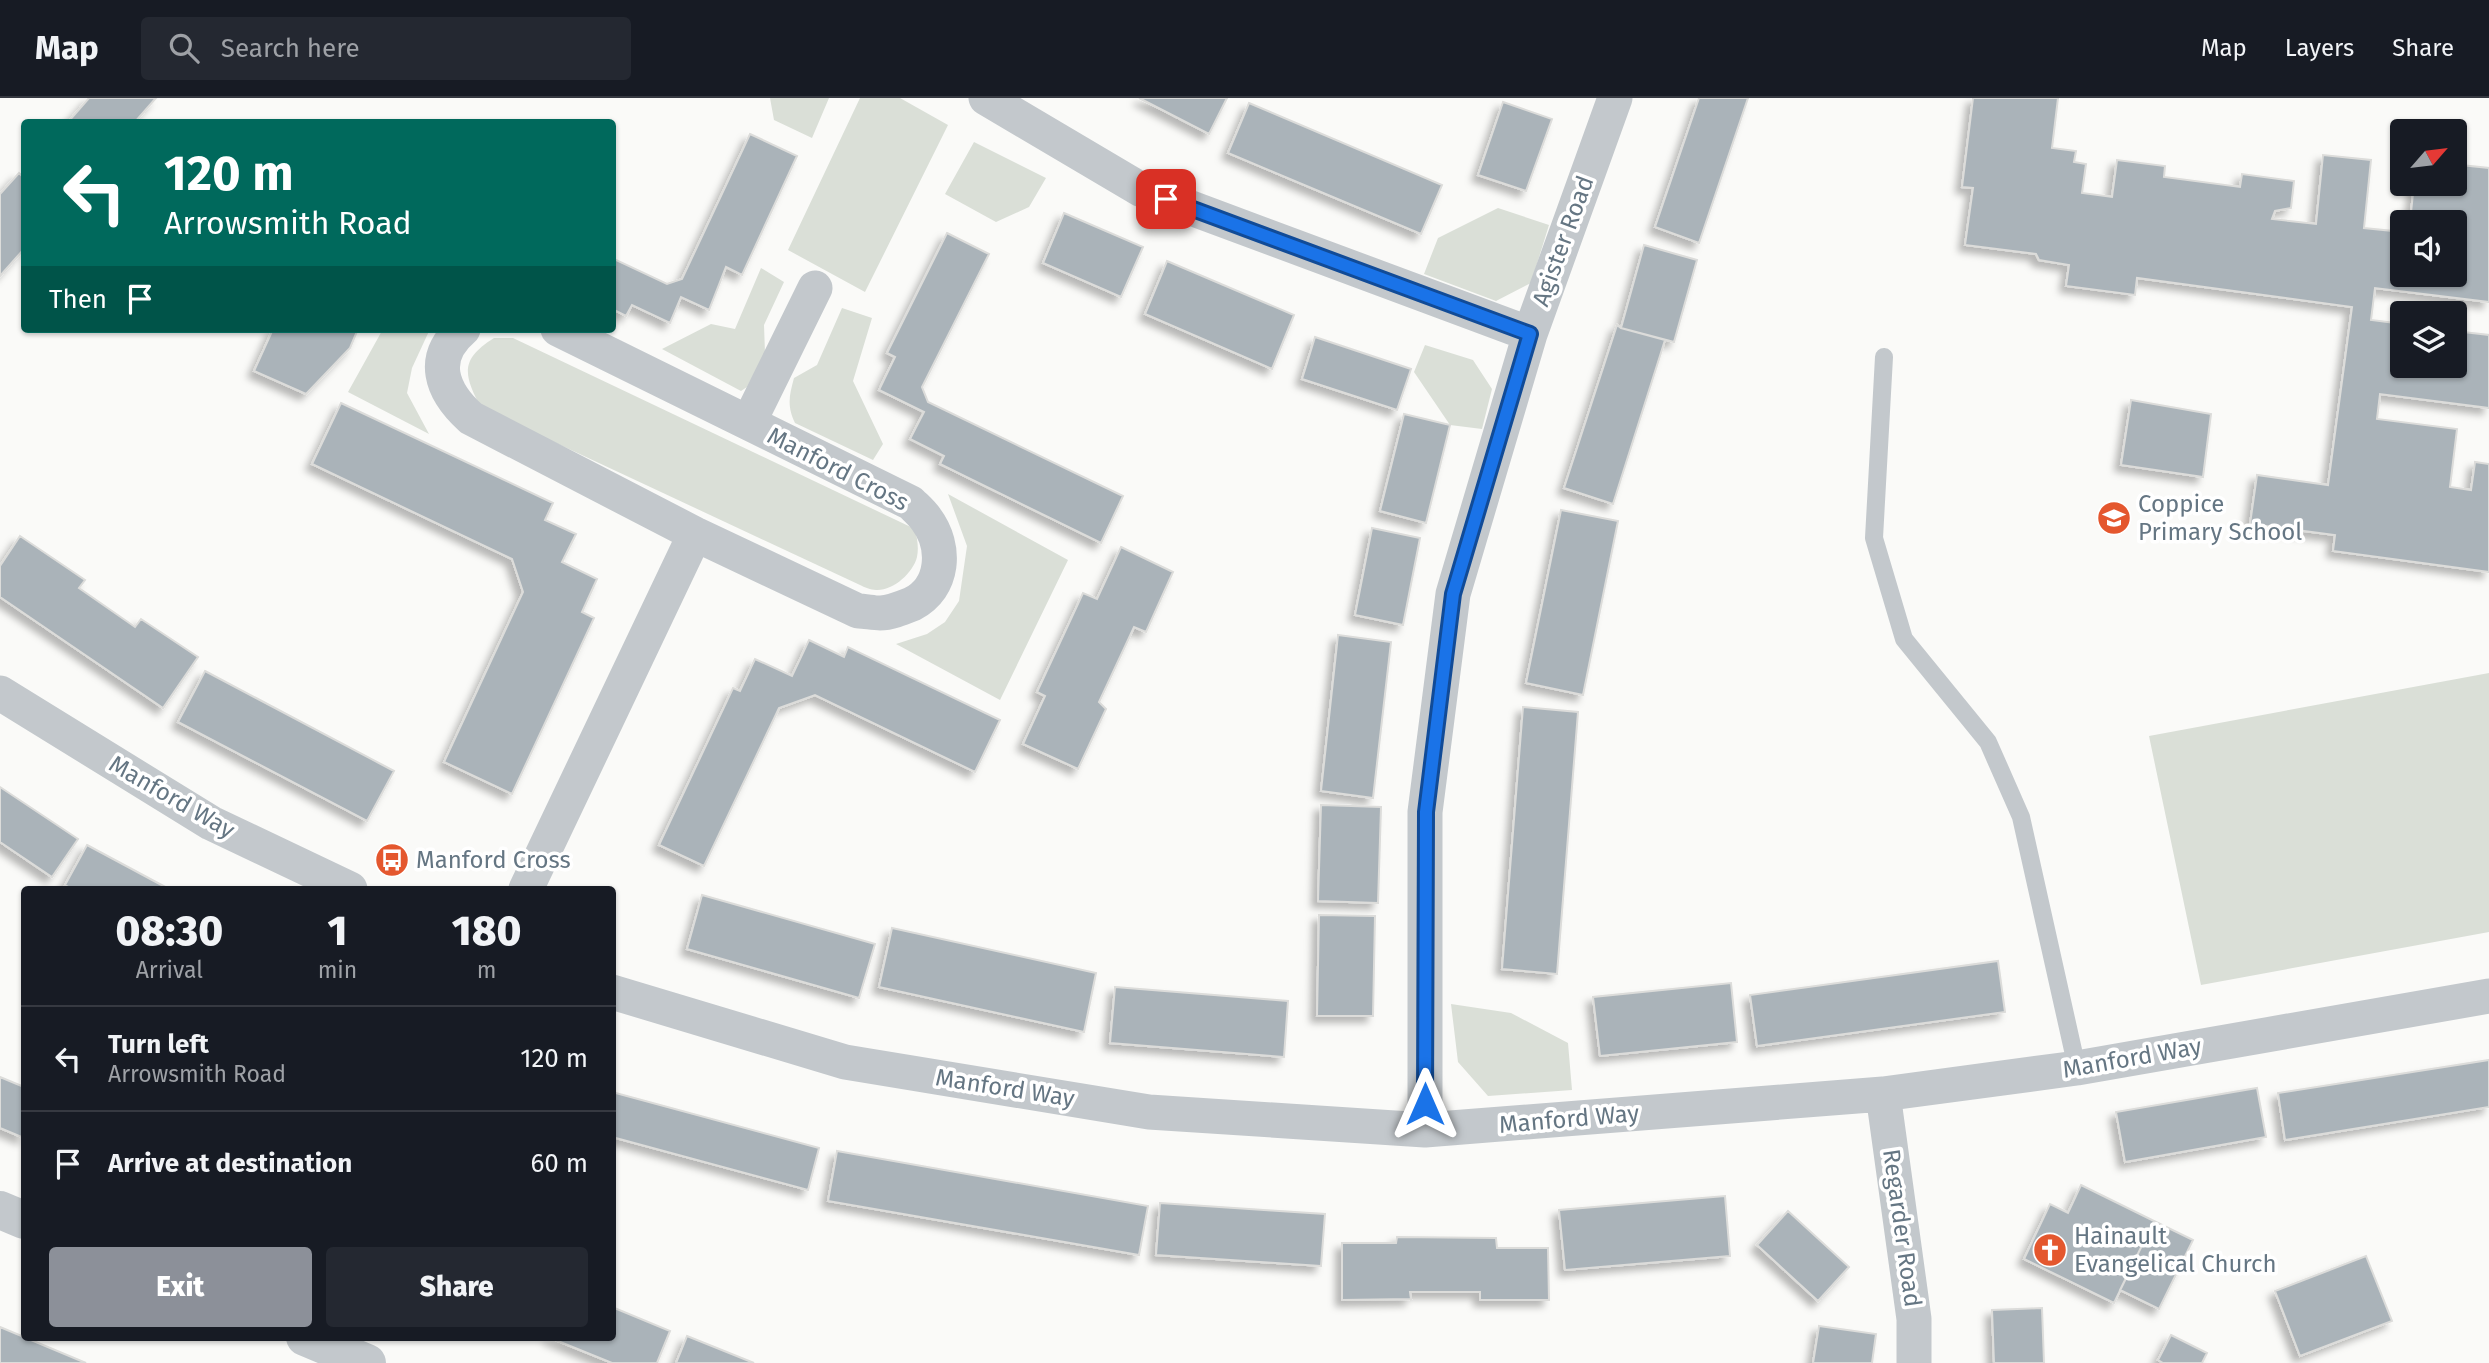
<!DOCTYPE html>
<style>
:root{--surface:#171b24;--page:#242831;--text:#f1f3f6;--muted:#9ea1a6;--line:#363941;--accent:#8c9099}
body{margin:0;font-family:"Fira Sans",sans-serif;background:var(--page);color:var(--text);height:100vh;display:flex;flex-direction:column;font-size:26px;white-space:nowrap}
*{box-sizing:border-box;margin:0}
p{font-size:23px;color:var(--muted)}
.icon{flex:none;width:38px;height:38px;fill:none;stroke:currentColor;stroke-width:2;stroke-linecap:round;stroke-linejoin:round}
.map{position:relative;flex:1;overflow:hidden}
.sheet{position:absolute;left:21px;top:788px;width:595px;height:455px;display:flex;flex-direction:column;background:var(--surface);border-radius:7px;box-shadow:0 2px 5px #0004}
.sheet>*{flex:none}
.hud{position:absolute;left:21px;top:21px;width:595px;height:214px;border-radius:7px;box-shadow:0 2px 5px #0004;background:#00695c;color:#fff;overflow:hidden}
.needle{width:46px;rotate:62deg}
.controls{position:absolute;left:2390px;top:21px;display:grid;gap:14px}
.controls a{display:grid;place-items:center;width:77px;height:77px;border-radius:7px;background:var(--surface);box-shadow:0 2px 5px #0004;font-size:35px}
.pin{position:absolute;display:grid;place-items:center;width:60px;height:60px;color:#fff;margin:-30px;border-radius:14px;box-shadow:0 4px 10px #0006}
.me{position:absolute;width:77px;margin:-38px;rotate:0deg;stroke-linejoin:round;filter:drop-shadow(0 0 5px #0008)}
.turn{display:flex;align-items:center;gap:24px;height:147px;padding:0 28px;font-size:32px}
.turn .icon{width:91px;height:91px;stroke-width:2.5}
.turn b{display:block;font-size:49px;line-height:60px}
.then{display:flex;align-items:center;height:66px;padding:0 28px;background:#0003;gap:14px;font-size:26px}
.eta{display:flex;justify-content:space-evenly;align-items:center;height:119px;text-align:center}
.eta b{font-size:42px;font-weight:800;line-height:49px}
.primary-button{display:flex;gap:14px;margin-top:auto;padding:14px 28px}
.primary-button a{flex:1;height:80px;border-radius:7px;background:var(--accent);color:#fff;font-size:28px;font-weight:800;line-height:80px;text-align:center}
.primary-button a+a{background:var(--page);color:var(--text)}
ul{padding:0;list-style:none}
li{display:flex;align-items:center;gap:21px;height:105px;padding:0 28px;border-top:2px solid var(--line)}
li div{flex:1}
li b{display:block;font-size:26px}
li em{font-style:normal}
header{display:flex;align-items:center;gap:42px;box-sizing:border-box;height:98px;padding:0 35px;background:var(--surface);border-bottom:2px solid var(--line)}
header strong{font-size:33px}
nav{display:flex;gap:38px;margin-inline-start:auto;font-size:24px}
.search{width:490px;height:63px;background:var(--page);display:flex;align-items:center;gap:18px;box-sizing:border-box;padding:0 24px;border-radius:7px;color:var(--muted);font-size:26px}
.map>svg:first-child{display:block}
</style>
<header>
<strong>Map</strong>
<div class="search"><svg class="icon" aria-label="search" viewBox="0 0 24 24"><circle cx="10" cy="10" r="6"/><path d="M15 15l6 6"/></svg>Search here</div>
<nav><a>Map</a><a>Layers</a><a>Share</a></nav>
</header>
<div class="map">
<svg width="2489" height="1265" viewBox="0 0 2489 1265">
<defs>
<filter id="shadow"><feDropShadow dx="-6" dy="6" stdDeviation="3.5" flood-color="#0004"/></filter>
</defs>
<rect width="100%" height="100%" fill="#fafaf8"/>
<path fill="#dadfd7" d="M 770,0 L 829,0 L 812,40 L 774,22 Z
M 860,0 L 900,0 L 948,27 L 865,194 L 788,152 Z
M 974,44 L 1046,80 L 1029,109 L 996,124 L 945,96 Z
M 1498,110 L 1549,127 L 1531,185 L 1496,203 L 1424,176 L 1438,140 Z
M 761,170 L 784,184 L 764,227 L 765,255 L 747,289 L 741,293 L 662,251 L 711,226 L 735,231 Z
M 842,210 L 872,220 L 853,283 L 883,346 L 873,362 L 795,325 C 787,308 789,298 794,280 L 817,267 Z
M 383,231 L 430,231 L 412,270 L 407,295 L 429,336 L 348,294 Z
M 494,240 L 513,240 L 915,431 C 917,440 919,449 917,459 C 913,475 893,493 876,492 C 871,492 864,489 860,487 L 481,310 C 464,277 459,262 494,240 Z
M 1425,247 L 1473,262 L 1492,291 L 1482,331 L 1450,327 L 1414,274 Z
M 948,396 L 1068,462 L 1000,602 L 896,546 L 927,536 L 945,524 L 959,503 L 967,448 Z
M 2489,575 L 2489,834 L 2201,887 L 2149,638 Z
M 1451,906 L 1511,915 L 1568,945 L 1572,992 L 1488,998 L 1458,964 Z"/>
<path fill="#aab3b9" stroke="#dcdcda" stroke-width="2" filter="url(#shadow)" d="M 89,0 L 156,0 L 135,24 L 68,24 Z
M 1139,0 L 1227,0 L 1209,36 Z
M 1699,0 L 1748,0 L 1699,145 L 1655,129 Z
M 1973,0 L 2058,0 L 2052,50 L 2076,53 L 2074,64 L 2086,66 L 2082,95 L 2112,99 L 2117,62 L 2165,68 L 2164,79 L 2240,89 L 2242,76 L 2294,83 L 2291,110 L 2275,113 L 2272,121 L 2316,126 L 2323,57 L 2371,62 L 2364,130 L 2403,134 L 2403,177 L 2455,177 L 2455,124 L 2410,124 L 2414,86 L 2455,86 L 2455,47 L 2463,48 L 2461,67 L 2489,70 L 2489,204 L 2375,190 L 2371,222 L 2403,226 L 2403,268 L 2455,268 L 2455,233 L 2489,237 L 2489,310 L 2380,296 L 2377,321 L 2457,331 L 2450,389 L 2471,392 L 2475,364 L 2489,366 L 2489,474 L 2333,453 L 2335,437 L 2250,426 L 2257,377 L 2328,387 L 2352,209 L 2137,180 L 2135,197 L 2066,188 L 2069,167 L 2039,162 L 2036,156 L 1965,147 L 1973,90 L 1962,89 Z
M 1503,4 L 1552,21 L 1526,93 L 1478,77 Z
M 1249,5 L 1442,87 L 1421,136 L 1228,55 Z
M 750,36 L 797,58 L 742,177 L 726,169 L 709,212 L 681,199 L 670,225 L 632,207 L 626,218 L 612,211 L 612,160 L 667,186 L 682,181 Z
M 19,75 L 24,80 L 24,151 L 0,178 L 0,96 Z
M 1064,115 L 1143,149 L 1121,199 L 1043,165 Z
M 947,135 L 989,156 L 922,289 L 928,304 L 1123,398 L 1101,445 L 940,366 L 944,358 L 910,341 L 924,314 L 879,292 L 895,259 L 887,255 Z
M 1644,147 L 1697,162 L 1674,244 L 1621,230 Z
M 1167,163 L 1294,217 L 1272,271 L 1145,216 Z
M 1617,227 L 1621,230 L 1665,242 L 1613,406 L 1564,390 Z
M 273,231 L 358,231 L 350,250 L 306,296 L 254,273 Z
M 1315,239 L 1411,271 L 1397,312 L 1302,281 Z
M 2131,302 L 2211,316 L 2203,379 L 2121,367 Z
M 341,305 L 553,405 L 545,422 L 576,436 L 562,464 L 597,481 L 582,514 L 594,520 L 512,696 L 444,664 L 523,494 L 512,461 L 312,366 Z
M 1404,316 L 1450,327 L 1426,425 L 1380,413 Z
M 1561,412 L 1618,423 L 1583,597 L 1526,585 Z
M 1372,430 L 1420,440 L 1403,527 L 1355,517 Z
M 20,438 L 85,482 L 79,490 L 135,529 L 141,521 L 198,559 L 163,610 L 0,499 L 0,468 Z
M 1121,449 L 1173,474 L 1146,534 L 1134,529 L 1099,604 L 1106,611 L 1078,671 L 1023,646 L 1045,598 L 1037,594 L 1083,495 L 1097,501 Z
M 1338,537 L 1391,544 L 1373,700 L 1321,693 Z
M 809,542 L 844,559 L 848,549 L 1000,622 L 975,674 L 815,597 L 779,610 L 704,768 L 659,747 L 733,590 L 740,593 L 755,561 L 792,578 Z
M 205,573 L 394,673 L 367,723 L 178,624 Z
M 1523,609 L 1578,614 L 1557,876 L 1502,871 Z
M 0,689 L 78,741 L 52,779 L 0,744 Z
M 1321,707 L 1381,709 L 1378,805 L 1318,803 Z
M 87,747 L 169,791 L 72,791 L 65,787 Z
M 702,797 L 875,846 L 859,900 L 687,851 Z
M 1319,817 L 1375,818 L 1373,918 L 1317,918 Z
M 892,830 L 1096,875 L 1084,934 L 879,889 Z
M 1998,863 L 2005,914 L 1757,948 L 1750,897 Z
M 1731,885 L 1737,944 L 1600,958 L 1593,899 Z
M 1115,889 L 1288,903 L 1284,959 L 1110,945 Z
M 2489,962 L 2489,1009 L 2285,1042 L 2278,995 Z
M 0,979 L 24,989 L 24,1040 L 0,1030 Z
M 2257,990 L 2266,1039 L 2125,1064 L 2116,1014 Z
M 612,994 L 819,1050 L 808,1092 L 612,1039 Z
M 837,1053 L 1148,1108 L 1139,1157 L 828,1103 Z
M 2081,1087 L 2154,1123 L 2114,1205 L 2024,1161 L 2050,1106 L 2068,1115 Z
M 1725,1098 L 1730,1158 L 1565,1172 L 1559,1112 Z
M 1160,1105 L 1325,1116 L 1321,1168 L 1156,1157 Z
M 1788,1113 L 1849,1169 L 1818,1203 L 1757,1147 Z
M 2154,1123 L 2193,1142 L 2159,1211 L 2120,1192 Z
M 1397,1139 L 1496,1140 L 1497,1150 L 1548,1150 L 1549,1202 L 1480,1202 L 1480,1194 L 1410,1194 L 1411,1201 L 1342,1202 L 1342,1145 L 1396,1145 Z
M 2366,1158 L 2392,1223 L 2300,1258 L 2275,1193 Z
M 612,1209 L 670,1233 L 657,1265 L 612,1265 L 548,1239 L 612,1239 Z
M 2042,1210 L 2044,1265 L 1994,1265 L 1992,1212 Z
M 1819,1228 L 1876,1236 L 1872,1265 L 1813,1265 Z
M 0,1229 L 86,1265 L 0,1265 Z
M 2171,1237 L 2207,1255 L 2202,1265 L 2163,1265 L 2158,1262 Z
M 687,1238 L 754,1265 L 676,1265 Z"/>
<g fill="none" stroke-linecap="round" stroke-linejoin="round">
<path stroke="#c3c8cc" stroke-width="18" d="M 1884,259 L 1874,440 L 1904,541 L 1988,644 L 2021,719 L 2077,970"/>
<path stroke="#c3c8cc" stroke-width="35" d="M 986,0 L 1140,91 L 1530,236
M 463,231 C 429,260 441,293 471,320 L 695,436 L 858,513 C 865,513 873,515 880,515 C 890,515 902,510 912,506 C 944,490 947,449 926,421 C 922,415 916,410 911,405 L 558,231
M 749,324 L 815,190
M 0,595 L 211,725 L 350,791
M 526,791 L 695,436
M 612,894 L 845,964 L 1149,1014 L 1425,1032 L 1883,996 L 2077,970 L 2489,898
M 1883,996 L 1914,1221 L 1914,1265
M 1425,1032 L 1425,714 L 1453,496 L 1530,236 L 1615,0"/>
<path stroke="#c3c8cc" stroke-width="38" d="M 0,1112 L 24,1122
M 305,1239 L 367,1265"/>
</g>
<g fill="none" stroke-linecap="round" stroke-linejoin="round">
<g stroke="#114b97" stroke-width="18">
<path id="route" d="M 1166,101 L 1530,236 L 1453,496 L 1426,714 L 1425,1006"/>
</g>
<use href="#route" stroke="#1a73e8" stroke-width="12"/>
</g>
<defs>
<g id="school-disc" transform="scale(1.75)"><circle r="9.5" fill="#e4572e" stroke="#fff"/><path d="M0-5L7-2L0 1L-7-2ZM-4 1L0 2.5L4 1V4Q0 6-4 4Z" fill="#fff"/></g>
<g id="bus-disc" transform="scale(1.75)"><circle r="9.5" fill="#e4572e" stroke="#fff"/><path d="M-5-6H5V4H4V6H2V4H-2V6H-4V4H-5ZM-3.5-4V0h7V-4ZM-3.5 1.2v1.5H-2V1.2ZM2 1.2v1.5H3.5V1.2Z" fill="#fff"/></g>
<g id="church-disc" transform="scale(1.75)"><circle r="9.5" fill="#e4572e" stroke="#fff"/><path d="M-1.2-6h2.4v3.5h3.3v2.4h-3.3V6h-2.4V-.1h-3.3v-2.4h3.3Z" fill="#fff"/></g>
</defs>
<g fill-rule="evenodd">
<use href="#school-disc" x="2114" y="420"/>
<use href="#bus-disc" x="392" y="762"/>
<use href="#church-disc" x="2050" y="1152"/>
</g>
<g text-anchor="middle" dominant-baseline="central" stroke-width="7" stroke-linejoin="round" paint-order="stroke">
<g font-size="24" fill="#657683" stroke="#fff">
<text transform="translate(1563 143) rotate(-70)">Agister Road</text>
<text transform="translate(838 371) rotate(27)">Manford Cross</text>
<text transform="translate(172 699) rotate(30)">Manford Way</text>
<text transform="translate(2132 960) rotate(-10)">Manford Way</text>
<text transform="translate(1005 990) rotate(9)">Manford Way</text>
<text transform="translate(1569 1021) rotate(-5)">Manford Way</text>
<text transform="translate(1902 1130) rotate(82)">Regarder Road</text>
</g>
<g font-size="24" fill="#657683" stroke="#fff" text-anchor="start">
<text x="2138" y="406">Coppice<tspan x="2138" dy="28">Primary School</tspan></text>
<text x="416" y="762">Manford Cross</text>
<text x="2074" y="1138">Hainault<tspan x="2074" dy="28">Evangelical Church</tspan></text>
</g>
</g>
</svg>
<div class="controls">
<a><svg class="needle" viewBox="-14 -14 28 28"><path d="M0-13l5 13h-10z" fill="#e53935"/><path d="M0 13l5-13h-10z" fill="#9ea1a6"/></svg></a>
<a><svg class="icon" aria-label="sound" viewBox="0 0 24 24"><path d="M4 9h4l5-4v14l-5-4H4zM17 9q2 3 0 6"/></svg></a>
<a><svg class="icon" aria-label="layers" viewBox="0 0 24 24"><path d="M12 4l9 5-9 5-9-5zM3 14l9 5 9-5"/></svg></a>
</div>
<div class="pin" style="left:1166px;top:101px;background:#d93025"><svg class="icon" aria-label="arrive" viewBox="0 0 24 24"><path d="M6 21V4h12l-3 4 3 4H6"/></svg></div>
<svg class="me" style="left:1425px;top:1006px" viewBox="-20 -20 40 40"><path d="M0-17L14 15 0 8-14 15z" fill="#1a73e8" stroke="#fff" stroke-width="4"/></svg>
<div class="hud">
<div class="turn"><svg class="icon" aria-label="left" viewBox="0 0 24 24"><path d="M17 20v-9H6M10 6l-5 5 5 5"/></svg><div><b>120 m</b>Arrowsmith Road</div></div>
<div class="then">Then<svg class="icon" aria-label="arrive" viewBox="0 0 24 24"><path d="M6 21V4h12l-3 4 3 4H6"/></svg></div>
</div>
<section class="sheet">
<div class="eta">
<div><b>08:30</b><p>Arrival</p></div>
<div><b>1</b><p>min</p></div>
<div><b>180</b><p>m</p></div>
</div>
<ul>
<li><svg class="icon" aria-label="left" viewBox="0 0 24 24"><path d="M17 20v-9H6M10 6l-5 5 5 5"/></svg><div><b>Turn left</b><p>Arrowsmith Road</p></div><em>120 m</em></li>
<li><svg class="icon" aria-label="arrive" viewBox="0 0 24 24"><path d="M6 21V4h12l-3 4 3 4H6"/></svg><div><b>Arrive at destination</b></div><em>60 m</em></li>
</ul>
<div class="primary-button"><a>Exit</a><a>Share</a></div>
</section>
</div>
